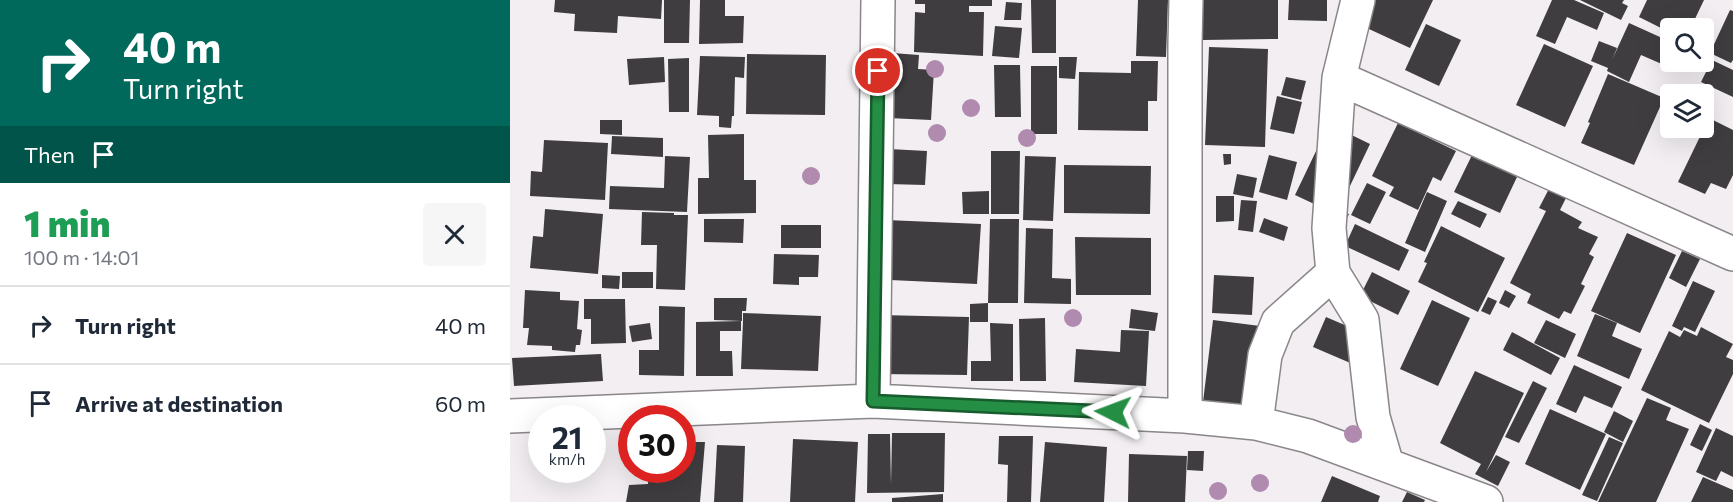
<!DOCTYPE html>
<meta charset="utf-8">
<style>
:root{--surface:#fff;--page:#f6f6f7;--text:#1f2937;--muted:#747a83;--line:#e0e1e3}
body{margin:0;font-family:Commissioner,sans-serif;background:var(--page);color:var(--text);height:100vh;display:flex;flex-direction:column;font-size:22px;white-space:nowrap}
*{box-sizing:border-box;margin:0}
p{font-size:20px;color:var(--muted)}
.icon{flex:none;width:33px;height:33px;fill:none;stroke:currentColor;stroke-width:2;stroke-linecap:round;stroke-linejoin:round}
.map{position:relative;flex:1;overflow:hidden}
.sheet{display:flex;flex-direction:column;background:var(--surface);width:510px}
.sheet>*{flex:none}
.guide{background:#00695c;color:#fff;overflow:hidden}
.controls{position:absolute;left:1150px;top:18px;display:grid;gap:12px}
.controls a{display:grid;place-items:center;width:54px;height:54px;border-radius:6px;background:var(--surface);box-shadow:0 6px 24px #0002;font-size:30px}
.speed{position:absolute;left:18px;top:405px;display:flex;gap:12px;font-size:30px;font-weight:700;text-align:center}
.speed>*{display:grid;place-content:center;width:78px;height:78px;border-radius:50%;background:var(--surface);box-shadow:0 6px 24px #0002;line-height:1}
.speed small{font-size:15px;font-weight:400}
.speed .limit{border:9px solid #d22;background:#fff;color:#111}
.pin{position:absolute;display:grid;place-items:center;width:51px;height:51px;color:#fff;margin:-26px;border:3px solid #fff;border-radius:50%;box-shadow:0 2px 6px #0007}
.me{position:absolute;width:66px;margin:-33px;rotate:273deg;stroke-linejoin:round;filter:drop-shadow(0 0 4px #0008)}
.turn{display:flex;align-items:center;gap:21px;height:126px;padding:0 24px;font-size:27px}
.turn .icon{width:78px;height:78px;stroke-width:2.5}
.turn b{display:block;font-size:42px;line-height:51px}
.then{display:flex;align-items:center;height:57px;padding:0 24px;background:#0003;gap:12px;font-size:22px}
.round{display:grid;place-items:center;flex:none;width:63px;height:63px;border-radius:6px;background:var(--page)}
.overview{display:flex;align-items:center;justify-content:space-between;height:102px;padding:0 24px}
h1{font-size:36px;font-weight:800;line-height:45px;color:#1e9e55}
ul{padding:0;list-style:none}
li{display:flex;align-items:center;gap:18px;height:78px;padding:0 24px;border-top:2px solid var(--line)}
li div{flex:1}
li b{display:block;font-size:22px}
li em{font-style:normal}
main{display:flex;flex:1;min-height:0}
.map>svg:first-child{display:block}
</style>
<main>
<section class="sheet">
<div class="guide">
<div class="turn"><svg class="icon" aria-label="right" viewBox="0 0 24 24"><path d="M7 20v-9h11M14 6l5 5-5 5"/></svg><div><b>40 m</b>Turn right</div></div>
<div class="then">Then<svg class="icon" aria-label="arrive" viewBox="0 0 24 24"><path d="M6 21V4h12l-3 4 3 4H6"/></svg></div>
</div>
<div class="overview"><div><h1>1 min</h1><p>100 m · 14:01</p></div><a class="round"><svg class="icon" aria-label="close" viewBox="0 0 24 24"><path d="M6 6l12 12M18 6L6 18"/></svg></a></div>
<ul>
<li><svg class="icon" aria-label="right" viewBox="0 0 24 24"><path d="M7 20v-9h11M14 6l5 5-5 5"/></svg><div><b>Turn right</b></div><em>40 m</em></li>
<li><svg class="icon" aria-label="arrive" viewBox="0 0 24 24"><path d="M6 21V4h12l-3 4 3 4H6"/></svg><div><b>Arrive at destination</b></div><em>60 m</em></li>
</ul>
</section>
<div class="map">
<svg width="1223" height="502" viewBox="0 0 1223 502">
<rect width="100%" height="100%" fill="#f2eef2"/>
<path fill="#403d40" d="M 45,0 L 152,0 L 151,19 L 108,16 L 107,33 L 64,31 L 65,14 L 44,12 Z
M 154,0 L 180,0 L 179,43 L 154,43 Z
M 190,0 L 215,0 L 215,16 L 234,16 L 233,43 L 189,44 Z
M 405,0 L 482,0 L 482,6 L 459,6 L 459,12 L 474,12 L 473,56 L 404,52 L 405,12 L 415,13 L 415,4 L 405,4 Z
M 521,0 L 546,0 L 546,53 L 522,53 Z
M 628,0 L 658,0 L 656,57 L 626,56 Z
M 693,0 L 768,0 L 768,39 L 693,40 Z
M 779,0 L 817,0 L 817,21 L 778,20 Z
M 841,0 L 923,0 L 900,48 L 833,17 Z
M 1042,0 L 1064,0 L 1094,13 L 1087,30 L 1057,17 L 1045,44 L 1026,36 Z
M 1070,0 L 1114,0 L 1112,3 L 1118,6 L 1111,20 Z
M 1137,0 L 1194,0 L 1183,23 L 1201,30 L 1194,46 L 1194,28 L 1161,28 L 1161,33 L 1129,17 Z
M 496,2 L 512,3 L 511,20 L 494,20 Z
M 1220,10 L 1223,11 L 1223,60 L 1221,63 L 1200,53 Z
M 1119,23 L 1161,42 L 1161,62 L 1165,62 L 1161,68 L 1131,55 L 1119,82 L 1097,71 L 1098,68 L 1081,61 L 1089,41 L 1107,48 L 1102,60 Z
M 916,24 L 951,40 L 929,86 L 895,70 Z
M 485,26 L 512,28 L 509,58 L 482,56 Z
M 1034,44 L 1083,66 L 1055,127 L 1006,105 Z
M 699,47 L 758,49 L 755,147 L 695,145 Z
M 382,53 L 409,55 L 408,69 L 424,70 L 421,120 L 378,118 Z
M 237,54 L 316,55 L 315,115 L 236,114 Z
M 190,56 L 235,57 L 234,78 L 225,77 L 224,116 L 222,116 L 221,128 L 209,127 L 209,116 L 187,115 Z
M 154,57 L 155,82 L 119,85 L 117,59 Z
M 549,57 L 567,57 L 565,79 L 549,78 Z
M 179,58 L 179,112 L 159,112 L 158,59 Z
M 1202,60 L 1223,70 L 1223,97 L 1191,82 Z
M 621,61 L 648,61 L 647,101 L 638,101 L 638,131 L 568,130 L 569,72 L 621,73 Z
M 484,65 L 510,65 L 511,117 L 485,117 Z
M 521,66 L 547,66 L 547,134 L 521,134 Z
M 1098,74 L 1154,98 L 1124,165 L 1071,143 L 1080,123 L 1078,122 Z
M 776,77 L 796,81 L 791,100 L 771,95 Z
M 767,96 L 792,102 L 784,134 L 760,129 Z
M 1199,118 L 1223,130 L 1223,175 L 1216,189 L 1201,183 L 1195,194 L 1168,182 Z
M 90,120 L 112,120 L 112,135 L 90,134 Z
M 888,123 L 946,151 L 931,181 L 923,177 L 908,210 L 879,196 L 884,187 L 862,176 Z
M 819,124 L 860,144 L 829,209 L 839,214 L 826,242 L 817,210 L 785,195 Z
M 234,134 L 234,180 L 246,180 L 246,213 L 188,214 L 188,178 L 199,178 L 198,135 Z
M 102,136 L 153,138 L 153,157 L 101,154 Z
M 34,140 L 98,143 L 95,200 L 20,196 L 21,171 L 32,172 Z
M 379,149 L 417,151 L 415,185 L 377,184 Z
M 481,151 L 510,151 L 509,214 L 481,214 Z
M 713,154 L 721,154 L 721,164 L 714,165 Z
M 759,155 L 787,162 L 777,200 L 749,192 Z
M 962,155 L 1007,177 L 990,213 L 944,192 Z
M 155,156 L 180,157 L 177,212 L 99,209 L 100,186 L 154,188 Z
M 515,156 L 546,157 L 543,221 L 513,220 Z
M 554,165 L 641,166 L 640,214 L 554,213 Z
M 727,174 L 747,178 L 743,198 L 723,194 Z
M 857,183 L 876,192 L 860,224 L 841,215 Z
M 1042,183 L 1059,192 L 1050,210 L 1072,222 L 1068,228 L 1088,237 L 1079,254 L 1084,257 L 1071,284 L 1075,286 L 1061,314 L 1054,311 L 1049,319 L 1017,303 L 1021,294 L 1000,283 L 1036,211 L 1029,208 Z
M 479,191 L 479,214 L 453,214 L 452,192 Z
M 917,192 L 937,201 L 915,252 L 895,243 Z
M 706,196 L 724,196 L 724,221 L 706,222 Z
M 731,200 L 747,201 L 743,232 L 728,230 Z
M 948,201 L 977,214 L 970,228 L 941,214 Z
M 35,209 L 93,214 L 88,274 L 20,268 L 23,236 L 33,237 Z
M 132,212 L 164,213 L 164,215 L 178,215 L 175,290 L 146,289 L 147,245 L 131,245 Z
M 754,218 L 778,227 L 774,241 L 749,232 Z
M 194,219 L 234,219 L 233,243 L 194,242 Z
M 480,219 L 509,219 L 508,303 L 478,303 Z
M 376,220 L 471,224 L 467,284 L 380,280 Z
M 845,224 L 899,250 L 889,271 L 835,246 Z
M 271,225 L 311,225 L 311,248 L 271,248 Z
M 931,226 L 995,258 L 968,312 L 908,282 L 917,263 L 914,262 Z
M 516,228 L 543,229 L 542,278 L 561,279 L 561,304 L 514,303 Z
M 1117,233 L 1166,255 L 1130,333 L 1081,311 Z
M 565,237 L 641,238 L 641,295 L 566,295 Z
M 1172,251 L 1190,259 L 1176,287 L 1159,278 Z
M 264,254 L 309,255 L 308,277 L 289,277 L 289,285 L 263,284 Z
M 112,272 L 143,272 L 143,288 L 112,288 Z
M 862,272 L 900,291 L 888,315 L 850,296 Z
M 92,275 L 110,276 L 109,289 L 92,288 Z
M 704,275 L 744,277 L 742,315 L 702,313 Z
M 1183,281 L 1205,291 L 1185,332 L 1174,327 L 1172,331 L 1162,326 Z
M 15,290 L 50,292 L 50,300 L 69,301 L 67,329 L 72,330 L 70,345 L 66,345 L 65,352 L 42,350 L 42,346 L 17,345 L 19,328 L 13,328 Z
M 995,290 L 1006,296 L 999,308 L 989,303 Z
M 978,297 L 987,301 L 980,315 L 971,311 Z
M 204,298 L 237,298 L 236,311 L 232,311 L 232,321 L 204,320 Z
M 74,299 L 115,299 L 116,343 L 81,344 L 81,319 L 74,319 Z
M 922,300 L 960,318 L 928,386 L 890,369 Z
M 478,303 L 478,322 L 460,322 L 460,304 Z
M 149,306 L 175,307 L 174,376 L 129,375 L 129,350 L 149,350 Z
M 621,309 L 648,313 L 645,331 L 619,328 Z
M 233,313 L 311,316 L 308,371 L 231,369 L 233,321 L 234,321 L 233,321 Z
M 1085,314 L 1107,323 L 1102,336 L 1132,349 L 1119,379 L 1067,356 Z
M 369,315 L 459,317 L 457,375 L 368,374 Z
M 816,317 L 858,335 L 845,365 L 803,347 Z
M 535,318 L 536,381 L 510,381 L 509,319 Z
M 703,320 L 758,327 L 748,409 L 693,402 Z
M 1036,320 L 1066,334 L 1055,358 L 1024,343 Z
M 231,321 L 231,331 L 210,331 L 210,351 L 222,351 L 223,376 L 186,376 L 186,322 Z
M 140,323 L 142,339 L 122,342 L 119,326 Z
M 480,323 L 503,324 L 503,381 L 461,381 L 461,361 L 481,361 Z
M 1191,327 L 1223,344 L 1216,357 L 1223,360 L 1223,374 L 1199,423 L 1131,390 L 1159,331 L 1170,337 L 1174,330 L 1187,336 Z
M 611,330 L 639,331 L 636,386 L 564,382 L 566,349 L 610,352 Z
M 1002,332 L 1050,358 L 1041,375 L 993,350 Z
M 91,354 L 93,381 L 4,386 L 2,358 Z
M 1064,365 L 1112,387 L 1102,408 L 1074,396 L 1066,413 L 1046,404 Z
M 965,371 L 1014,393 L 976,472 L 986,455 L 1000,462 L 988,486 L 965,474 L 971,464 L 930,443 Z
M 1023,381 L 1037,388 L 1009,443 L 995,437 Z
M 1137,398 L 1161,408 L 1156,420 L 1179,429 L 1146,502 L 1088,502 Z
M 1040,409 L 1096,434 L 1070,490 L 1015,464 Z
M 1104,411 L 1123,421 L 1113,442 L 1094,432 Z
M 1190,424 L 1202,430 L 1192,451 L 1180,445 Z
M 1206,428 L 1223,436 L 1223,477 L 1211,471 L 1206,481 L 1186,472 Z
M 382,433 L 435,433 L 434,492 L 357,493 L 358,434 L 380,434 L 381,485 Z
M 489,436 L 523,436 L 521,502 L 497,502 L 498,465 L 488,464 Z
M 1099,437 L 1113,443 L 1087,501 L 1072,495 Z
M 283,439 L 348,442 L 345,502 L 280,502 Z
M 172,442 L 195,442 L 190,502 L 116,502 L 119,485 L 138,484 L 139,470 L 172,470 Z
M 535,442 L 597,447 L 594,502 L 530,502 Z
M 207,445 L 235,446 L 233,502 L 204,502 Z
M 678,451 L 694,451 L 693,471 L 677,470 Z
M 619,454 L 677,456 L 675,502 L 618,502 Z
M 822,476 L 870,496 L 868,502 L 811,502 Z
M 1193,477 L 1223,490 L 1223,502 L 1181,502 Z
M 897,492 L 915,500 L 914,502 L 892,502 Z
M 433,494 L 433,502 L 382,502 L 382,498 Z"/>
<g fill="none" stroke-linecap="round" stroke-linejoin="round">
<g stroke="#8a868a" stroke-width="36">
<path id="minor" d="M 848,0 L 829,78 L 819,228 L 823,273 L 852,320 L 863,417 L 877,465
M 829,78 L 1223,254
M 363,401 L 368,0
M 0,416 L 363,401 L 675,416 L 746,423 L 798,436 L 976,502
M 675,416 L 675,44 L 676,0
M 746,423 L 755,355 L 768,322 L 823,273"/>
</g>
<use href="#minor" stroke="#fff" stroke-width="33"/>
</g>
<g fill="#b18aaf">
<circle cx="425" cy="69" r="9"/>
<circle cx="461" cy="108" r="9"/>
<circle cx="427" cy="133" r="9"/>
<circle cx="517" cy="138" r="9"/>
<circle cx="301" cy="176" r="9"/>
<circle cx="563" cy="318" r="9"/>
<circle cx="843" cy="434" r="9"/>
<circle cx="750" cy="483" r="9"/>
<circle cx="708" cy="491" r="9"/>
</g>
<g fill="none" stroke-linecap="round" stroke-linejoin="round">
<g stroke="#175c2d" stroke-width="15">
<path id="route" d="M 368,71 L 363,401 L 603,412"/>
</g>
<use href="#route" stroke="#248e45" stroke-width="10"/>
</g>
</svg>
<div class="controls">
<a><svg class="icon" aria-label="search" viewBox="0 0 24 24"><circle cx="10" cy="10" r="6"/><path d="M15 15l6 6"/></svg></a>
<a><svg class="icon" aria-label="layers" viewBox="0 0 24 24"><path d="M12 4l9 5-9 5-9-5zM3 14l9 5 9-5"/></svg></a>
</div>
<div class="speed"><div>21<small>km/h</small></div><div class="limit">30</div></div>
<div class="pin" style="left:368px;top:71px;background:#d93025"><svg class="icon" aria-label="arrive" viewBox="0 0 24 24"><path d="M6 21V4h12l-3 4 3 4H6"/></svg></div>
<svg class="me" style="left:603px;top:412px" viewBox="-20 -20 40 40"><path d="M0-17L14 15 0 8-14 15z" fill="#248e45" stroke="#fff" stroke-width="4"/></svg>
</div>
</main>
